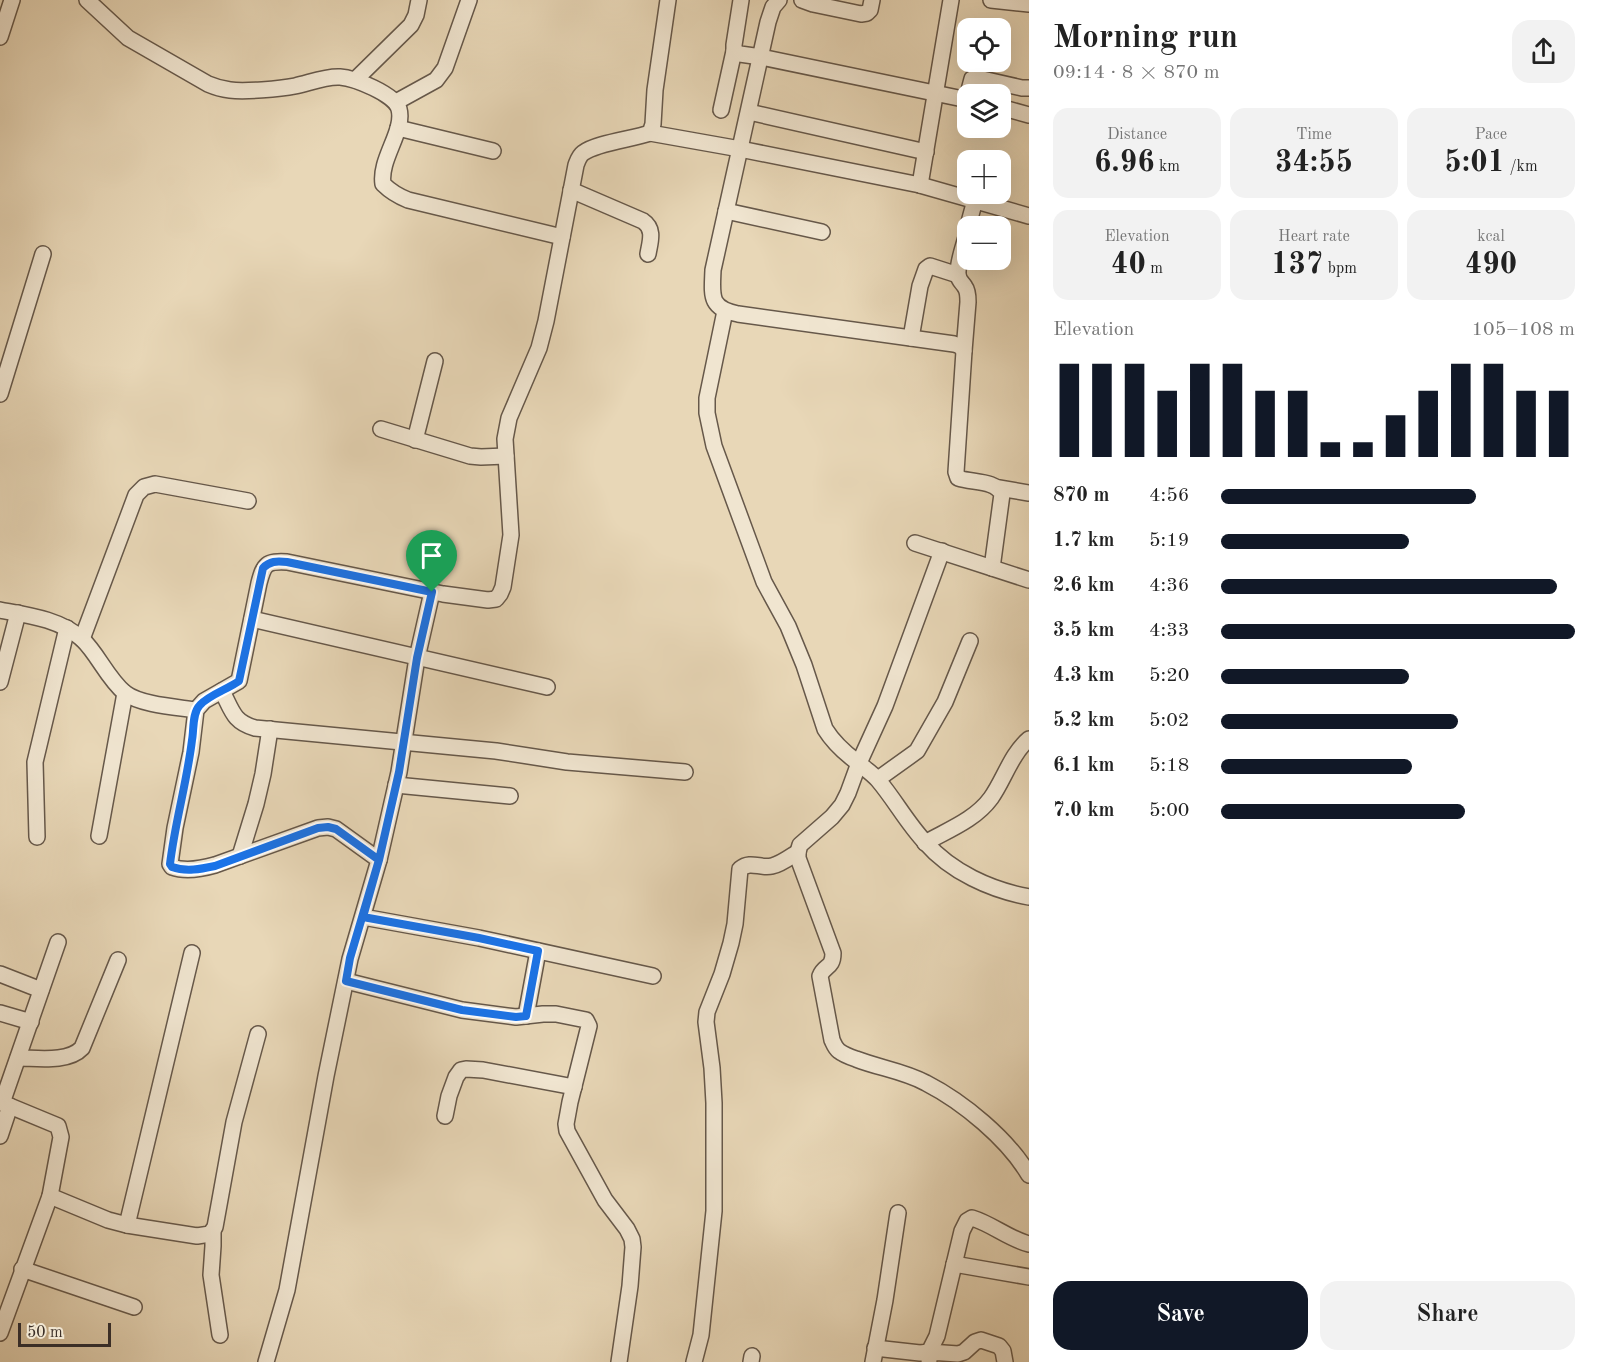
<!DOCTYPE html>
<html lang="en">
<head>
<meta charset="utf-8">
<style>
  :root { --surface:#fff; --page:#f2f2f2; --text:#222; --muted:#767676; --accent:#111827 }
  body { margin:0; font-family:"Old Standard TT",serif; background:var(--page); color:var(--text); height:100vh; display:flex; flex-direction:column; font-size:22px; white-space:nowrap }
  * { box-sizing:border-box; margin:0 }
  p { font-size:20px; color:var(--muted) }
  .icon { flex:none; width:33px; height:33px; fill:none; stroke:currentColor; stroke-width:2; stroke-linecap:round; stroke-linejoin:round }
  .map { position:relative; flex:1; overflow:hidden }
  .side { display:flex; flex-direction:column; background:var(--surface); width:570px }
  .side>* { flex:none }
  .tools { position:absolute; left:957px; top:18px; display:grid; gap:12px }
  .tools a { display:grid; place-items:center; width:54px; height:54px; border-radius:12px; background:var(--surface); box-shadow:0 6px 24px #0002; font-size:30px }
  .scale { position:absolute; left:18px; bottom:15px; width:93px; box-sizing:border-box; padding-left:6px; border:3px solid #3b2e26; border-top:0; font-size:16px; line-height:21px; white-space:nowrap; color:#3b2e26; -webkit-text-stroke:4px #f0e5d0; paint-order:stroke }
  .pin { position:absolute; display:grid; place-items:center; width:51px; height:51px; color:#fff; margin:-62px -26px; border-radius:50% 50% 50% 0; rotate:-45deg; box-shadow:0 0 6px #0007 }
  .pin .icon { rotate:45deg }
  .round { display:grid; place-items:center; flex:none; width:63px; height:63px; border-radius:18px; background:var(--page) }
  .head { display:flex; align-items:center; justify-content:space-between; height:102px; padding:0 24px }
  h1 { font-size:33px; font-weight:600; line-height:45px }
  .figures { display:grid; grid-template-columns:repeat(3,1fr); gap:9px; height:102px; padding:6px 24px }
  .figures div { display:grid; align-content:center; border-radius:15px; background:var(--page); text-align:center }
  .figures b { font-size:30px; font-weight:600 }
  .figures small { font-size:16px; font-weight:400 }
  .figures p { font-size:16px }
  .chart { height:168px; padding:12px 24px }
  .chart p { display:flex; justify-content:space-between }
  .chart svg { width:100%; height:108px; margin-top:6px; stroke:var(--accent); stroke-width:6 }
  .button { display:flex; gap:12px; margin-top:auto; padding:12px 24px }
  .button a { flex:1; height:69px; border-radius:18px; background:var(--accent); color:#fff; font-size:24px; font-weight:600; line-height:69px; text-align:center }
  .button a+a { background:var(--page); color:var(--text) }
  ul { padding:0 24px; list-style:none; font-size:20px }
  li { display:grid; grid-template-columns:96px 72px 1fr; align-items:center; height:45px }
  li i { height:15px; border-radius:8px; background:var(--accent) }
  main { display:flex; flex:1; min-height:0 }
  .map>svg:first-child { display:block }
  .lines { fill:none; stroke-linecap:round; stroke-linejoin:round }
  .street-casing { stroke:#66584a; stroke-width:18 }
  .street { stroke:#f0e5d0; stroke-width:15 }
  .route-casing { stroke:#fff; stroke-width:12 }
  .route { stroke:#1a73e8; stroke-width:8 }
</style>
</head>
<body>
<main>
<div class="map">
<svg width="1029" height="1362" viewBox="0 0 1029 1362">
  <rect width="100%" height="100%" fill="#e8d7b7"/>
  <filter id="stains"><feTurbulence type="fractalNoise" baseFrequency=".00333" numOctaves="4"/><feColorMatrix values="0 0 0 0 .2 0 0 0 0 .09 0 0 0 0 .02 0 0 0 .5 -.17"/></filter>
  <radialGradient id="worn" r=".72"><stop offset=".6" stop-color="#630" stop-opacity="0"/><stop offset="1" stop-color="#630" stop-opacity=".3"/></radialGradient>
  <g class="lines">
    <defs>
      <g id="street">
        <path d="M87 0 128 38 208 84C215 87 222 89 230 90 244 92 280 89 295 86 309 83 326 76 340 77 354 78 395 94 399 109 405 131 379 159 383 184 391 192 398 196 408 200L562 237"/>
        <polyline points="741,0 734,45 734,51 740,54 761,57 968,100"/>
        <path d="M779 0 773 7 768 22 713 270C712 296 709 308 738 314L954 344 960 346 964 351 956 472 958 478C973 483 995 480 1002 494L992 568"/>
        <polyline points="802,0 813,4 861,14 867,13 870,10 872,0"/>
        <polyline points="991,0 1029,4"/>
        <polyline points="0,37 12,0"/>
        <polyline points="355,80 411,25 416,15 419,0"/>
        <polyline points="968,94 972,79 978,78 1022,88 1029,88"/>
        <polyline points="396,102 436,80 445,68 469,0"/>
        <polyline points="1000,107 1029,115"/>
        <polyline points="721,110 734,51"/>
        <polyline points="749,112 926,152"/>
        <polyline points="398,128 493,151"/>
        <polyline points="650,133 740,149 920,185 1029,216"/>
        <polyline points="920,185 951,0"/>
        <path d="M571 190 643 221C655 229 650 242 648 254"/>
        <polyline points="726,211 822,232"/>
        <polyline points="968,226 975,200"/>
        <path d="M725 311 707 398V413L714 446 764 582 788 626 804 665 825 729C833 742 845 753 857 762 864 768 872 773 878 780 895 800 907 823 925 842 951 872 991 890 1029 897"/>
        <polyline points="911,338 920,286 926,269 930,266 958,275"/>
        <path d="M964 351 968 302C968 297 968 291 965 287 962 282 959 281 958 275 957 262 965 243 968 230"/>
        <polyline points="0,394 43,254"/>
        <polyline points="381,429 470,456 481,457 506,456"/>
        <polyline points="415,440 435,361"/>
        <polyline points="999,488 1029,493"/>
        <polyline points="915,543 1029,580"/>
        <path d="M942 551 885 706 859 763 848 793 842 805 832 817 800 845 798 852V858L833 953C833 969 824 965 820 976L832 1040C834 1044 835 1048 839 1051 844 1055 850 1057 856 1059 879 1068 904 1071 926 1083 963 1102 1008 1139 1029 1175"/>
        <path d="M0 610C27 615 60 619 82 639 98 654 107 678 125 693 141 705 176 707 196 710"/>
        <polyline points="252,619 547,687"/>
        <polyline points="82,639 136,495 144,487 155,484 248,501"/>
        <polyline points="0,682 18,613"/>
        <path d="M222 691C232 710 233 722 255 728L496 751 567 762 685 772"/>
        <polyline points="878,779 917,751 945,702 970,641"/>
        <polyline points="396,785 510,796"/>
        <polyline points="99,836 125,693"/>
        <polyline points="37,837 35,762 67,628"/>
        <path d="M925 843C948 830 975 820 991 798 1004 780 1011 754 1029 739"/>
        <polyline points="240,856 256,804 263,774 270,729"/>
        <polyline points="379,860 399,772 417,658 432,592"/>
        <polyline points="363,917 479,938 653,976"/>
        <polyline points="0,974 41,990"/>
        <polyline points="346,981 462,1010 516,1017 543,1014 556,1014 586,1020 589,1026 570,1102 566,1124 567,1131 605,1200 627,1229 632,1239 633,1247 630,1286 619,1362"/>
        <polyline points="0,1013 31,1022"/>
        <polyline points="526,1016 538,951"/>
        <path d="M18 1058C37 1058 68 1063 82 1048L118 960"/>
        <polyline points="0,1102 58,1126 61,1137 50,1196 0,1333"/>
        <polyline points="2,1103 58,942"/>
        <polyline points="445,1116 449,1096 456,1077 461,1070 466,1069 483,1070 574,1087"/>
        <polyline points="0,1136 10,1106"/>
        <polyline points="50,1196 108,1220 127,1225 197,1236 210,1234 215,1227 234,1122 258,1034"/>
        <polyline points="127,1225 192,953"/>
        <polyline points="213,1232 213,1246 211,1275 220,1335"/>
        <polyline points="954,1264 1029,1277"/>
        <polyline points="22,1269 134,1307"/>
        <path d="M875 1348 920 1353 929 1352 937 1336 962 1231 967 1221 972 1218C992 1224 1009 1239 1029 1244"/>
        <polyline points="929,1360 929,1352 958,1354 964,1352 975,1342 981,1340 999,1346 1003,1351 1005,1362"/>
        <path d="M266 1362 287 1290 326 1076 350 959 379 860 336 829 328 827 318 828 215 865C201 869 186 872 172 867L170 864 175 828 191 752 196 710 204 701 239 681 259 583C264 564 266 561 287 562L443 594 488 600 496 599 500 594 503 587 511 535 505 439 509 418 539 348 546 321 576 165C578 160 579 156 583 153 596 143 633 139 650 133L653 124 655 90 668 0"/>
        <path d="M694 1362 701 1335 714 1211V1103L712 1068 706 1022 707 1012 722 974 731 943 735 924 740 869C751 860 760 869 772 866 781 864 790 857 798 852"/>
        <polyline points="751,1362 752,1356"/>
        <polyline points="873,1362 885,1300 898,1213"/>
      </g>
    </defs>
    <use href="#street" class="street-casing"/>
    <use href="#street" class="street"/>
  </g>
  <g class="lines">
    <defs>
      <path id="route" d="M432 592 287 562C276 561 270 561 263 568L239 681C228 689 209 695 200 705 192 713 194 730 192 740 187 782 175 822 170 864L172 867C186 872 201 869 215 866L318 828 328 827 336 829 379 860 363 917 479 938 538 951 526 1016 516 1017 462 1010 346 981 350 958 379 860 399 772 417 658 432 592"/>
    </defs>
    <use href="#route" class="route-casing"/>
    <use href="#route" class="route"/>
  </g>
  <rect width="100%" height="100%" filter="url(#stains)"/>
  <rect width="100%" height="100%" fill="url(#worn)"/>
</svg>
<div class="tools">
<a><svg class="icon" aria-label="locate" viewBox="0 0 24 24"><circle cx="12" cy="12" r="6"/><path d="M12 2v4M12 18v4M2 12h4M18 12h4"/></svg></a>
<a><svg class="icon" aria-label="layers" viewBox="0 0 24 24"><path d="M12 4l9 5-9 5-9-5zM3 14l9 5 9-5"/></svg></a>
<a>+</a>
<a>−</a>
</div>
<div class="scale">50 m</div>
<div class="pin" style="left:432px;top:592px;background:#1e9e55"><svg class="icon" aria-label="arrive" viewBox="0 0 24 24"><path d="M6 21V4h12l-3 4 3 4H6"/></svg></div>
</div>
<section class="side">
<div class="head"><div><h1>Morning run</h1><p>09:14 · 8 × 870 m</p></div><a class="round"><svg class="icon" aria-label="share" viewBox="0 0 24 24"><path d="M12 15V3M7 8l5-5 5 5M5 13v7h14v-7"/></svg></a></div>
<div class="figures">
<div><p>Distance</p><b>6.96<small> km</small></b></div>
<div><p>Time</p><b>34:55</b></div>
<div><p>Pace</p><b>5:01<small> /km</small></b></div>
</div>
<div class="figures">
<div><p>Elevation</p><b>40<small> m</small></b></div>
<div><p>Heart rate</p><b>137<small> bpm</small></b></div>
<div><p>kcal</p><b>490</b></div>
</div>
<div class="chart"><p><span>Elevation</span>105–108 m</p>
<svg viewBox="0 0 160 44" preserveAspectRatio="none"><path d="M5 44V6M15 44V6M25 44V6M35 44V17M45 44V6M55 44V6M65 44V17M75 44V17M85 44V38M95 44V38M105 44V27M115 44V17M125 44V6M135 44V6M145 44V17M155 44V17"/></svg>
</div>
<ul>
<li><b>870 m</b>4:56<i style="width:72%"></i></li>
<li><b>1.7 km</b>5:19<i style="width:53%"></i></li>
<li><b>2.6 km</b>4:36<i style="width:95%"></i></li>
<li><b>3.5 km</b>4:33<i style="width:100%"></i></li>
<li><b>4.3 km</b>5:20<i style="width:53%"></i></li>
<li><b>5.2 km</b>5:02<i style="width:67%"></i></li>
<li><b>6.1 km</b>5:18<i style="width:54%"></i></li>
<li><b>7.0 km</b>5:00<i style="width:69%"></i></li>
</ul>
<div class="button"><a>Save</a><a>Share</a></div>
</section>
</main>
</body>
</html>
